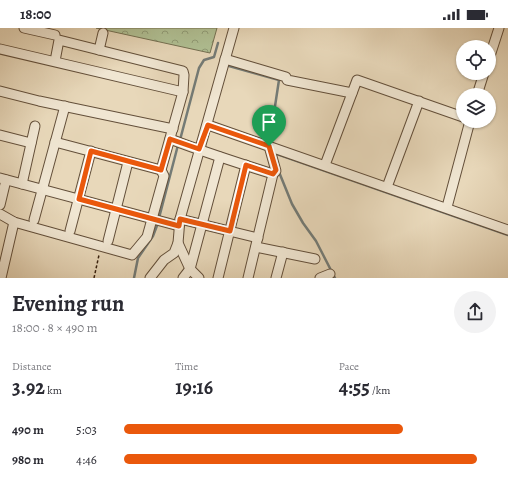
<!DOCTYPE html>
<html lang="en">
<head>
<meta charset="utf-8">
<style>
  :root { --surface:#fff; --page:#f2f2f3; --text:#2b2b33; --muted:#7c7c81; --accent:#ea580c }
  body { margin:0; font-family:Alegreya,serif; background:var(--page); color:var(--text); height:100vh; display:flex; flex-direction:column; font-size:15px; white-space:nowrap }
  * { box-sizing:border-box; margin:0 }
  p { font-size:13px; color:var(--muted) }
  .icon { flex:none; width:22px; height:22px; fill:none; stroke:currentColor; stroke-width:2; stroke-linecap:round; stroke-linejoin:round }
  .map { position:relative; height:250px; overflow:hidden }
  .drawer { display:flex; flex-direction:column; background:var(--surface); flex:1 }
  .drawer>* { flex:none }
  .controls { position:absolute; left:456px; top:12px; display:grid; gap:8px }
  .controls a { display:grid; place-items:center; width:40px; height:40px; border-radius:50%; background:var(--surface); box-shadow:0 1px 3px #0004; font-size:20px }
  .pin { position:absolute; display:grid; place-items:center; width:34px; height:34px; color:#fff; margin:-41px -17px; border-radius:50% 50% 50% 0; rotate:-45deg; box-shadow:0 0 4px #0007 }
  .pin .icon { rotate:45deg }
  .round { display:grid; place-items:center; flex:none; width:42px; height:42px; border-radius:21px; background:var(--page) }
  .headline { display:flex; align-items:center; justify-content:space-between; height:68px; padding:0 12px }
  h1 { font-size:22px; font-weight:600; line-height:30px }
  .figures { display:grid; grid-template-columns:repeat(3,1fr); gap:6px; height:68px; padding:4px 12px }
  .figures div { display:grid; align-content:center }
  .figures b { font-size:20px; font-weight:600 }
  .figures small { font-size:11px; font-weight:400 }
  .figures p { font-size:11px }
  ul { padding:0 12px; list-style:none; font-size:13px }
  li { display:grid; grid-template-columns:64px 48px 1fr; align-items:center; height:30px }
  li i { height:10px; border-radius:5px; background:var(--accent) }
  .status { display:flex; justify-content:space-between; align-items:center; height:28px; padding:0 20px; background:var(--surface); direction:ltr }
  .status svg { height:11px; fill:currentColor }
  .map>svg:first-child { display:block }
  .forest { fill:url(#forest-crowns); stroke:#747052 }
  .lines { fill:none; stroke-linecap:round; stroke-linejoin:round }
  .stream { stroke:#747b76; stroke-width:2.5 }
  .minor-casing { stroke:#634f3a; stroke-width:11 }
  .path { stroke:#37210f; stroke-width:1.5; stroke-dasharray:3 2; stroke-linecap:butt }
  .minor { stroke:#f0e6d2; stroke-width:9 }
  .route-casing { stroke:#fff; stroke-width:8 }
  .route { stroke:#ea580c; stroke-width:5 }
</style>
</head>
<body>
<div class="status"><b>18:00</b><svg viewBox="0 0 49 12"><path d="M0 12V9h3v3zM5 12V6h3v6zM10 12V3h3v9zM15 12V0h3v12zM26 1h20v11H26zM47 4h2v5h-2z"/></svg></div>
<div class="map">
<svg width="508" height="250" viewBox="0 0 508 250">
  <defs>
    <pattern id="forest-crowns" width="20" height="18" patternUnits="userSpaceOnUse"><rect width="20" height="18" fill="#b0c094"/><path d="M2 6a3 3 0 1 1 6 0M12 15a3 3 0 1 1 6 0" fill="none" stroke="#909c77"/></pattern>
  </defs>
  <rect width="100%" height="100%" fill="#e8d8ba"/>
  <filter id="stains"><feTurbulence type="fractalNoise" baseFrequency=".005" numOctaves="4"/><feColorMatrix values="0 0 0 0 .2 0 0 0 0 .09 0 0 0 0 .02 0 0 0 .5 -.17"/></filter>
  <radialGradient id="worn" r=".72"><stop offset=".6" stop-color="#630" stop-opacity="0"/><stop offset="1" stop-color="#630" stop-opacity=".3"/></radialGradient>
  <polygon class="forest" points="96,0 217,0 210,25"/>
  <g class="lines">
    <g class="stream">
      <polyline points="229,38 279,52 270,111"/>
      <polyline points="180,112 199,40 204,32 214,29 218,15"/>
      <polyline points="274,125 508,207"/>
      <polyline points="279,144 292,176 303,195 316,213 335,250"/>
      <polyline points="159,190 178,117"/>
      <polyline points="134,250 138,230 153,208 158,195"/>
    </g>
    <defs>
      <g id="minor">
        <polyline points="24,0 55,7"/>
        <polyline points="0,21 183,64"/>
        <polyline points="99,22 103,5"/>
        <polyline points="225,31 286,49 287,52 352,65"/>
        <polyline points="489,31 499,0"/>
        <polyline points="0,63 39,73 173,101"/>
        <polyline points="477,67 484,45"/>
        <polyline points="208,97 508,202"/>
        <polyline points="0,107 31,115"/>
        <path d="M170 111C204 124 238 135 273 146L248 250"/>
        <polyline points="55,114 161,142"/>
        <polyline points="269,118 276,143 273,146"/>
        <polyline points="325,137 357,52 463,89"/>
        <polyline points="0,150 179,198"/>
        <polyline points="22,156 35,98"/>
        <polyline points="387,159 419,73"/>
        <polyline points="0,177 6,152"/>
        <polyline points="447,179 470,93"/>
        <polyline points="0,186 14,194 132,227 147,209 164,148 161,142 183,64 184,47 183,43 59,12 55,33"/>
        <polyline points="180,191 258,210"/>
        <polyline points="34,192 65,78"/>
        <polyline points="70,203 91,123"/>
        <polyline points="108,213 128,134"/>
        <polyline points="178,215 190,241 199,250"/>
        <polyline points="256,219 315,231"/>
        <polyline points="1,250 14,194"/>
        <polyline points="150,250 164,232 174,225 178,215 180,191 234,0"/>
        <polyline points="183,250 190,241 220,129"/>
        <polyline points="218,250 246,137"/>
        <polyline points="276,250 283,224"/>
        <polyline points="320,250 330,246"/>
      </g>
    </defs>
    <use href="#minor" class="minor-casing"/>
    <polyline class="path" points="94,250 99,227"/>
    <use href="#minor" class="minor"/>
  </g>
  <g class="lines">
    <defs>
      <polygon id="route" points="208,97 269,118 276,142 273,146 246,137 230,203 180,191 179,198 79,171 91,123 161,142 170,111 199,121"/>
    </defs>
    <use href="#route" class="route-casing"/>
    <use href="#route" class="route"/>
  </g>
  <rect width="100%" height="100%" filter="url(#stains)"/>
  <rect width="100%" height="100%" fill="url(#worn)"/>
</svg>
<div class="controls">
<a><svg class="icon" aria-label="locate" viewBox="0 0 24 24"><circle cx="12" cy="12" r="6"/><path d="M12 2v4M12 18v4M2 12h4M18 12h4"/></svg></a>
<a><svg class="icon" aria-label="layers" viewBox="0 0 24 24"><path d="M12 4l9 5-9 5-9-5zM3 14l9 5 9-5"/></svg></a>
</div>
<div class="pin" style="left:269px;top:118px;background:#1e9e55"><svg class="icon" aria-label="arrive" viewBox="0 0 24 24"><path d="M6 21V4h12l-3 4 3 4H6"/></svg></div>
</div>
<section class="drawer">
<div class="headline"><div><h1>Evening run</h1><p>18:00 · 8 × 490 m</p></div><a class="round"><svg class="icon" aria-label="share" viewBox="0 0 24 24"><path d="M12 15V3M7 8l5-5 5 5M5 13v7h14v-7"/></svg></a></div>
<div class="figures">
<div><p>Distance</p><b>3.92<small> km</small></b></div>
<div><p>Time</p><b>19:16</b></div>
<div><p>Pace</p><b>4:55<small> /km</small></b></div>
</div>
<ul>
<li><b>490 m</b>5:03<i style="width:75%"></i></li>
<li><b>980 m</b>4:46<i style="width:95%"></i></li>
</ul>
</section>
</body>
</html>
